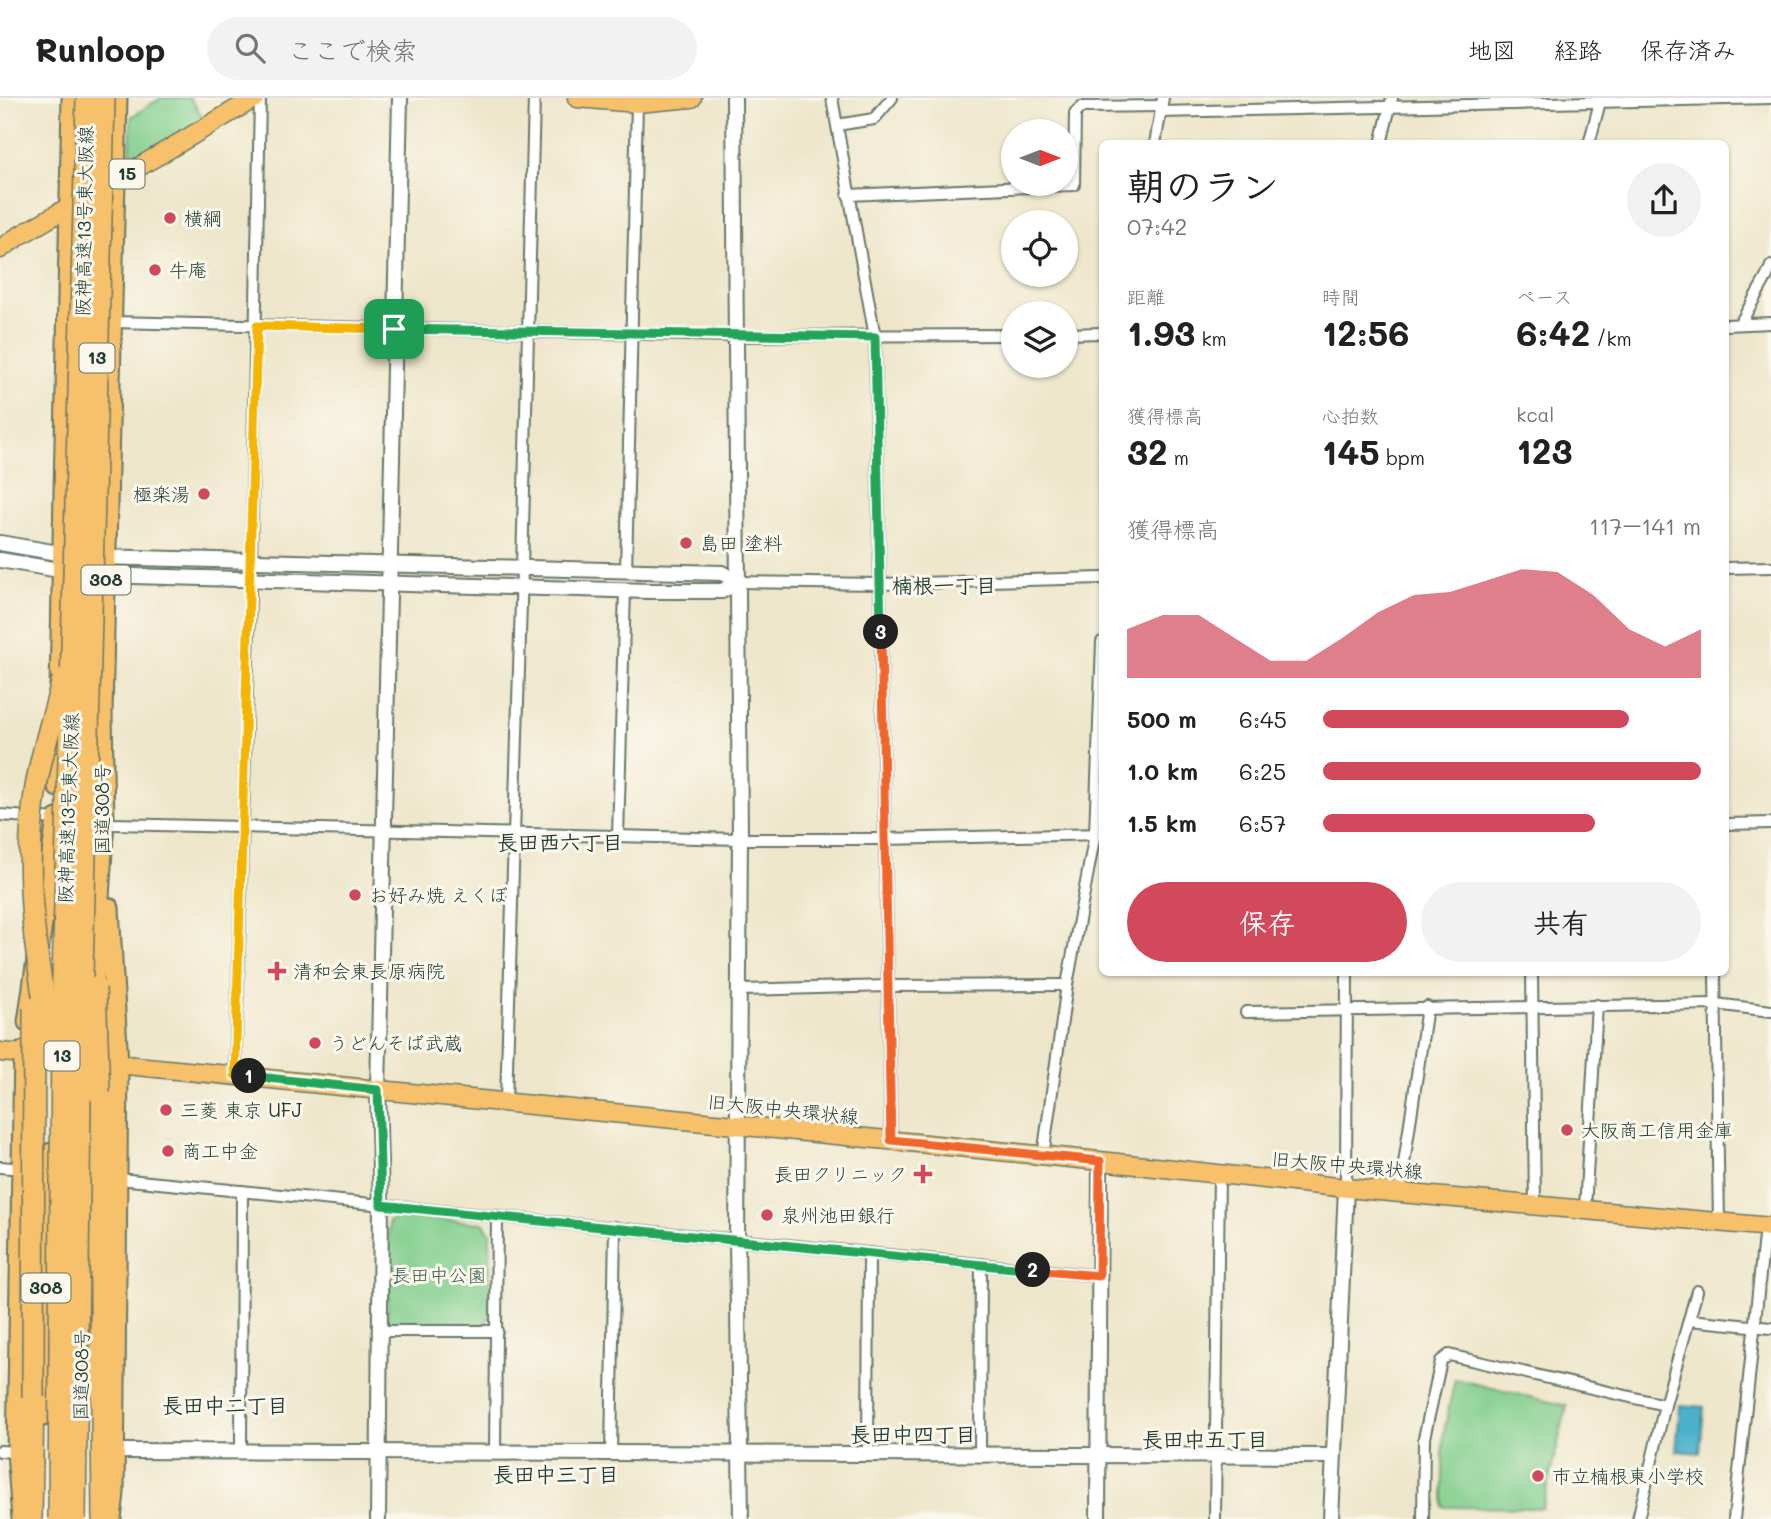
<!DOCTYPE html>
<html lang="ja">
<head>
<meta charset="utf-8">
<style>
  :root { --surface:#fff; --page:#f2f2f2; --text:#222; --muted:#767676; --line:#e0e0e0; --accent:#d1495b }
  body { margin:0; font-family:Mali,"Klee One",sans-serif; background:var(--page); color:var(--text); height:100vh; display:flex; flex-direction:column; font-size:26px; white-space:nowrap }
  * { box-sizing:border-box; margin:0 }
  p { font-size:23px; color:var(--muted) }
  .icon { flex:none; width:38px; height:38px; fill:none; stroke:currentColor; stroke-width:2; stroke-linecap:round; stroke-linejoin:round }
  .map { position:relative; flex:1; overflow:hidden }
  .side { position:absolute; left:1099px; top:42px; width:630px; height:836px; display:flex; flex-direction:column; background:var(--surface); border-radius:10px; box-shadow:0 2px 5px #0004 }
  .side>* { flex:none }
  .needle { width:46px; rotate:90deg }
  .fabs { position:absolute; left:1001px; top:21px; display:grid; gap:14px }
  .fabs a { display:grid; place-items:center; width:77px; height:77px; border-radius:50%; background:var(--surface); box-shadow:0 2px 5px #0004; font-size:35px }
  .pin { position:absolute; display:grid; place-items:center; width:60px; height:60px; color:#fff; margin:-30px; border-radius:14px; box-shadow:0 4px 10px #0006 }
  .km { position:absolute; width:35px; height:35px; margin:-18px; border-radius:50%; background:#222; color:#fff; font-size:19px; line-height:35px; text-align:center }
  .round { display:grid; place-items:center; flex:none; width:74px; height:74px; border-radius:37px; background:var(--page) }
  .overview { display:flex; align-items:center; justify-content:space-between; height:119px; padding:0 28px }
  h1 { font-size:38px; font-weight:800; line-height:52px }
  .stats { display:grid; grid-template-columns:repeat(3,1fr); gap:10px; height:119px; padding:7px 28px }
  .stats div { display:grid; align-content:center }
  .stats b { font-size:35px; font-weight:800 }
  .stats small { font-size:19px; font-weight:400 }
  .stats p { font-size:19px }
  .chart { height:196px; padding:14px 28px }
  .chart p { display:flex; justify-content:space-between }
  .chart svg { width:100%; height:126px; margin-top:7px; fill:var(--accent); opacity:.7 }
  .cta { display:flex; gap:14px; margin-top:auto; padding:14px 28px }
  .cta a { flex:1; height:80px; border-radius:42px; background:var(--accent); color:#fff; font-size:28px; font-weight:800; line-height:80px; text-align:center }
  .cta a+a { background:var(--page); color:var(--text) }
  ul { padding:0 28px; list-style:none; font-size:23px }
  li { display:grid; grid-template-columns:112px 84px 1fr; align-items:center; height:52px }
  li i { height:18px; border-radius:9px; background:var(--accent) }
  header { display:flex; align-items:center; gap:42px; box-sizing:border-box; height:98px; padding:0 35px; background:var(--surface); border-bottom:2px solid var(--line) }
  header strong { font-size:33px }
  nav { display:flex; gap:38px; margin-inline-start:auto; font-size:24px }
  .search { width:490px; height:63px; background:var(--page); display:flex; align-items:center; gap:18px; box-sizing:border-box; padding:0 24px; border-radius:38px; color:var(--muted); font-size:26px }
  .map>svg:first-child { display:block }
  .green { fill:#81ce8d; stroke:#508660; stroke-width:2 }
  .water { fill:#4cb1cb; stroke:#367780; stroke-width:2 }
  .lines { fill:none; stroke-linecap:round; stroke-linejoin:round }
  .minor-casing { stroke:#677868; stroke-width:14 }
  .tertiary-casing { stroke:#677868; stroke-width:18 }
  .primary-casing { stroke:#677868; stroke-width:21 }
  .trunk-casing { stroke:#677868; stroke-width:23 }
  .motorway-casing { stroke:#677868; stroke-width:24 }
  .minor { stroke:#fff; stroke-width:10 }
  .tertiary { stroke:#fff; stroke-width:14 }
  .primary { stroke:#f7c06b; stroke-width:18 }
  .trunk { stroke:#f7c06b; stroke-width:19 }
  .motorway { stroke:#f7c06b; stroke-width:21 }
  .motorway-bridge-casing { stroke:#677868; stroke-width:24; stroke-linecap:butt }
  .motorway-bridge { stroke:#f7c06b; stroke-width:21 }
  .split-1-casing { stroke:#fff; stroke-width:14 }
  .split-2-casing { stroke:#fff; stroke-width:14 }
  .split-3-casing { stroke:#fff; stroke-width:14 }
  .split-4-casing { stroke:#fff; stroke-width:14 }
  .split-1 { stroke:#f5b400; stroke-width:9 }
  .split-2 { stroke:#22a559; stroke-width:9 }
  .split-3 { stroke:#f0652b; stroke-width:9 }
  .split-4 { stroke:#22a559; stroke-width:9 }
  .poi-dot { fill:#d1495b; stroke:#fbf7ec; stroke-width:2.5 }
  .labels { text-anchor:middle; stroke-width:6; stroke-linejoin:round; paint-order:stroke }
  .shield { fill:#fbf7ec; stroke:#61756b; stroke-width:2 }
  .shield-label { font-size:18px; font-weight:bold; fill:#1f3d34 }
  .poi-label { font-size:19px; fill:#1f3d34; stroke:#fbf7ec; text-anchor:start }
  .street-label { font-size:19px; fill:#1f3d34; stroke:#fbf7ec }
  .park-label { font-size:19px; fill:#38614a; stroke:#fbf7ec }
  .neighbourhood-label { font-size:21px; font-weight:bold; fill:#1f3d34; stroke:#fbf7ec }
</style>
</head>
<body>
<header>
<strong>Runloop</strong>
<div class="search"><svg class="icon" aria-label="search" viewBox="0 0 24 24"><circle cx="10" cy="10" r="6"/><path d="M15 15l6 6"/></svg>ここで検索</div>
<nav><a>地図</a><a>経路</a><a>保存済み</a></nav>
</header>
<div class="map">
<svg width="1771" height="1421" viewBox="0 0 1771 1421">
  <rect width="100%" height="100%" fill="#fbf7ec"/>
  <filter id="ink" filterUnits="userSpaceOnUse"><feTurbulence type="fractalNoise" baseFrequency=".0143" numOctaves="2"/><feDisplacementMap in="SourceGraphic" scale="14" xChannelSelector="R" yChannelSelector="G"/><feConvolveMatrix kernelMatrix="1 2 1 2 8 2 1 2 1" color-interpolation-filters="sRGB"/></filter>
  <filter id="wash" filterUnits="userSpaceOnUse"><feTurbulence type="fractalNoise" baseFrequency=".00686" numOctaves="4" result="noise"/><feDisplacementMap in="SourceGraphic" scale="28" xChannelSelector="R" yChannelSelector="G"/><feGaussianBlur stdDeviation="1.57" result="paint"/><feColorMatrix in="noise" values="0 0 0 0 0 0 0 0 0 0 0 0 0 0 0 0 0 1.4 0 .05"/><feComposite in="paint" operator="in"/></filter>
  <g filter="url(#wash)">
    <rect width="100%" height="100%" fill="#eee6ca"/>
    <g class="green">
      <polygon points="161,0 190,0 206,24 130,67 131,19"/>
      <polygon points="396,1118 483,1125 490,1134 490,1220 482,1227 395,1228 388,1221 389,1123"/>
      <polygon points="1455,1281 1567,1308 1542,1410 1443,1409 1443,1338"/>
    </g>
    <polygon class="water" points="1680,1307 1704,1309 1700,1355 1676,1353"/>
  </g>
  <g filter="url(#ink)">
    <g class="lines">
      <defs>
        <g id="minor">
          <polyline points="832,0 875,239 891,1042"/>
          <polyline points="1161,14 1771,0"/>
          <polyline points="837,27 874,21 892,0"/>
          <polyline points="1155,46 1163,0"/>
          <polyline points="1381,46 1392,0"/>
          <polyline points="1589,46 1601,0"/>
          <polyline points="848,97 1074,87 1075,15 1081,9 1162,8"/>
          <polyline points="112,224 734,238 1013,237"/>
          <polyline points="1740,226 1767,178 1771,168"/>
          <polyline points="1726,227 1771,225"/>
          <polyline points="1066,236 1102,235"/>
          <polyline points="1726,470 1771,469"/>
          <polyline points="626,474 637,5"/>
          <polyline points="738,484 880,486 1102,480"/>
          <polyline points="0,717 57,721"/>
          <polyline points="104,723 113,726 740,741 884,741 1102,736"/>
          <polyline points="1726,726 1771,725"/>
          <polyline points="618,738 625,491"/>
          <polyline points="1532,875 1535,1106"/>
          <polyline points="1715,875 1719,1124"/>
          <polyline points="740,892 889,888 1067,887"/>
          <polyline points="1246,914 1716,906 1771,913"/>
          <polyline points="235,977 251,464 260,0"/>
          <polyline points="506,1004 522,471 534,0"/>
          <polyline points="1043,1058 1067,887 1095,736 1102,544"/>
          <polyline points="0,1069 22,1071"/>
          <polyline points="119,1081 1099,1178"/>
          <polyline points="1346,1090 1347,875"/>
          <polyline points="1400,1093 1427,909"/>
          <polyline points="1585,1111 1597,907"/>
          <polyline points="1689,1222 1771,1230"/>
          <polyline points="379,1233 497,1233"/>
          <polyline points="0,1353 17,1354"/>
          <polyline points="241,1354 242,1093"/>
          <polyline points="495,1355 497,1118"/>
          <polyline points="611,1356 615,1129"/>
          <polyline points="868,1356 869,1155"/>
          <polyline points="980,1357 981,1166"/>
          <polyline points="1215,1421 1219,1075"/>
          <polyline points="1423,1421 1424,1340 1441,1263 1449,1257 1665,1307"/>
          <polyline points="1638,1421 1665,1307 1697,1193"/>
          <polyline points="1734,1421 1765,1129"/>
        </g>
        <g id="tertiary">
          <polyline points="734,0 740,741 737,1141 741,1421"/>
          <polyline points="0,445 70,457"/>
          <polyline points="98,459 722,475 738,484"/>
          <polyline points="0,462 71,474"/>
          <polyline points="98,477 649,493 722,493 738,484"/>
          <polyline points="115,1353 1333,1358"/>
          <polyline points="378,1421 381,1106 378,992 400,0"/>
          <polyline points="1098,1421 1100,1063"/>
          <polyline points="1331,1421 1346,1090"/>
        </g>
        <g id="primary">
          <polyline points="577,0 637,5 692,0"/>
          <polyline points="105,89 255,0"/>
          <polyline points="0,151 19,138 81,102"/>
          <polyline points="0,954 37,957"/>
          <polyline points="106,965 1100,1063 1346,1090 1771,1129"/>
        </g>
        <g id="trunk">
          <polyline points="58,689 72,0"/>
          <polyline points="109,810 118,966 114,1395 111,1421"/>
          <polyline points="92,906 104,723 102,614 117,0"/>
          <polyline points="28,924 57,721"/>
          <polyline points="43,1318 51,1055"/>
          <polyline points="22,1421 17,1354 24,953"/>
        </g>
        <g id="motorway">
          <polyline points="99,995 103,1421"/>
          <polyline points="31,1421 33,1299"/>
        </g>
      </defs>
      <use href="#minor" class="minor-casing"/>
      <use href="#tertiary" class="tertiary-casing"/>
      <use href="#primary" class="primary-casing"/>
      <use href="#trunk" class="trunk-casing"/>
      <use href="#motorway" class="motorway-casing"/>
      <use href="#minor" class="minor"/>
      <use href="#tertiary" class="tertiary"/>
      <use href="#primary" class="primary"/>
      <use href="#trunk" class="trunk"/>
      <use href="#motorway" class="motorway"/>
      <defs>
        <g id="motorway-bridge">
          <polyline points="95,890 99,995"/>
          <path d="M52 953C39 872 24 795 33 712 37 668 52 624 63 581"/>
          <polyline points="33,1299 34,910"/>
          <polyline points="59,1421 62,917 87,0"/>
          <polyline points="75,1421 81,917 104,0"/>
        </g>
      </defs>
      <use href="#motorway-bridge" class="motorway-bridge-casing"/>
      <use href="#motorway-bridge" class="motorway-bridge"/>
    </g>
  </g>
  <g class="lines" filter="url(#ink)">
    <defs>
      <polyline id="split-1" points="249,978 235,977 257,228 394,231"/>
      <polyline id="split-2" points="249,978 378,992 381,1107 1033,1172"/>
      <polyline id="split-3" points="881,534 891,1042 1100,1063 1099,1178 1033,1172"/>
      <polyline id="split-4" points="394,231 875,239 881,534"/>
    </defs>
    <use href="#split-1" class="split-1-casing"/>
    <use href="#split-2" class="split-2-casing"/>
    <use href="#split-3" class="split-3-casing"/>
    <use href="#split-4" class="split-4-casing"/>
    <use href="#split-1" class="split-1"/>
    <use href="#split-2" class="split-2"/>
    <use href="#split-3" class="split-3"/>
    <use href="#split-4" class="split-4"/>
  </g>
  <g class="poi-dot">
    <circle cx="170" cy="120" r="7"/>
    <circle cx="155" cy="172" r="7"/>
    <circle cx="204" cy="396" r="7"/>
    <circle cx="686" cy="445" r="7"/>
    <circle cx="355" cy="797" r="7"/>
    <path d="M273.5 862.5h7v7h7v7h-7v7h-7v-7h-7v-7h7z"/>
    <circle cx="315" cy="945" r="7"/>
    <circle cx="166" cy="1012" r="7"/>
    <circle cx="1567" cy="1032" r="7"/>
    <circle cx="168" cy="1053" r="7"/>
    <path d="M919.5 1065.5h7v7h7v7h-7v7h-7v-7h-7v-7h7z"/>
    <circle cx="767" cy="1117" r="7"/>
    <circle cx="1538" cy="1378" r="7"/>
  </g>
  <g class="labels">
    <g class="shield">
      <rect x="109.5" y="61.5" width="35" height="29" rx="5"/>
      <rect x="79.5" y="245.5" width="35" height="29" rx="5"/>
      <rect x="81.5" y="467.5" width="49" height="29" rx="5"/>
      <rect x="44.5" y="943.5" width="35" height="29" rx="5"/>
      <rect x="21.5" y="1175.5" width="49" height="29" rx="5"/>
    </g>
    <g class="shield-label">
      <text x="127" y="82">15</text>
      <text x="97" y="266">13</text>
      <text x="106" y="488">308</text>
      <text x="62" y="964">13</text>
      <text x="46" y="1196">308</text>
    </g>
    <g class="poi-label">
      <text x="184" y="127">横綱</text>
      <text x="169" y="179">牛庵</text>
      <text x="190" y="403" text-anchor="end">極楽湯</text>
      <text x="700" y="452">島田 塗料</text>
      <text x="369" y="804">お好み焼 えくぼ</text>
      <text x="293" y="880">清和会東長原病院</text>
      <text x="329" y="952">うどんそば武蔵</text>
      <text x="180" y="1019">三菱 東京 UFJ</text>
      <text x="1581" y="1039">大阪商工信用金庫</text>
      <text x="182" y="1060">商工中金</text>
      <text x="907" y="1083" text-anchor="end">長田クリニック</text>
      <text x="781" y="1124">泉州池田銀行</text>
      <text x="1552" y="1385">市立楠根東小学校</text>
    </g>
    <g class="street-label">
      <text transform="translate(84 123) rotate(-89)" y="7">阪神高速13号東大阪線</text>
      <text transform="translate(68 710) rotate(-88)" y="7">阪神高速13号東大阪線</text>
      <text transform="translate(102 711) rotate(-90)" y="7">国道308号</text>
      <text transform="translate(783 1011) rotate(6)" y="7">旧大阪中央環状線</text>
      <text transform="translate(1347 1067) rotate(5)" y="7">旧大阪中央環状線</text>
      <text transform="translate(81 1277) rotate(-89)" y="7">国道308号</text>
    </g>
    <g class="park-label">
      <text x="439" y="1184">長田中公園</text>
    </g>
    <g class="neighbourhood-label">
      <text x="944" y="495">楠根一丁目</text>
      <text x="560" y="752">長田西六丁目</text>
      <text x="225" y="1315">長田中二丁目</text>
      <text x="913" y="1344">長田中四丁目</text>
      <text x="1205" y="1349">長田中五丁目</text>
      <text x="556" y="1384">長田中三丁目</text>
    </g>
  </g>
</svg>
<div class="fabs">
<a><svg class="needle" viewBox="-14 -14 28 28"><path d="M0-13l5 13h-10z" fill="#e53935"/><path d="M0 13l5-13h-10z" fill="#767676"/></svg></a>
<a><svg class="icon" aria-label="locate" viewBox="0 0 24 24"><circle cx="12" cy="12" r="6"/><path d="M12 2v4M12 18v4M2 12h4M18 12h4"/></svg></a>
<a><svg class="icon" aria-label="layers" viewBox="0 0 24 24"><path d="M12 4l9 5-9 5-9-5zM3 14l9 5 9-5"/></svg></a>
</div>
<div class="pin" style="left:394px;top:231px;background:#1e9e55"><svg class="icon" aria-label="arrive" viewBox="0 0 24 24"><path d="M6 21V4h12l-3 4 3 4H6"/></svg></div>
<b class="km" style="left:249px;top:978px">1</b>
<b class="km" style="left:1033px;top:1172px">2</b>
<b class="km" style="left:881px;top:534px">3</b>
<section class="side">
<div class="overview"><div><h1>朝のラン</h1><p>07:42</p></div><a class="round"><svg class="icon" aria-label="share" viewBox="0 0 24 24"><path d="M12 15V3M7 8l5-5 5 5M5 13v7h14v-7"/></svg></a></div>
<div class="stats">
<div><p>距離</p><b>1.93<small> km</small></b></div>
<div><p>時間</p><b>12:56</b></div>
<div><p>ペース</p><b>6:42<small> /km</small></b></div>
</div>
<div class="stats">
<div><p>獲得標高</p><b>32<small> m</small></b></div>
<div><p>心拍数</p><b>145<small> bpm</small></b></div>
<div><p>kcal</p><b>123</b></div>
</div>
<div class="chart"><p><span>獲得標高</span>117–141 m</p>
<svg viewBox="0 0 160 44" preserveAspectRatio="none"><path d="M0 44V27L10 22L20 22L30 30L40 38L50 38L60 30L70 21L80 15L90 14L100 10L110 6L120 7L130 15L140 27L150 33L160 27V44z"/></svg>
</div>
<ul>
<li><b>500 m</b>6:45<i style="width:81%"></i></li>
<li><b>1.0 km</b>6:25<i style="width:100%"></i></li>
<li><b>1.5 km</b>6:57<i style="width:72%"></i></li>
</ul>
<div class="cta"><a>保存</a><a>共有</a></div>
</section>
</div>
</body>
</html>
